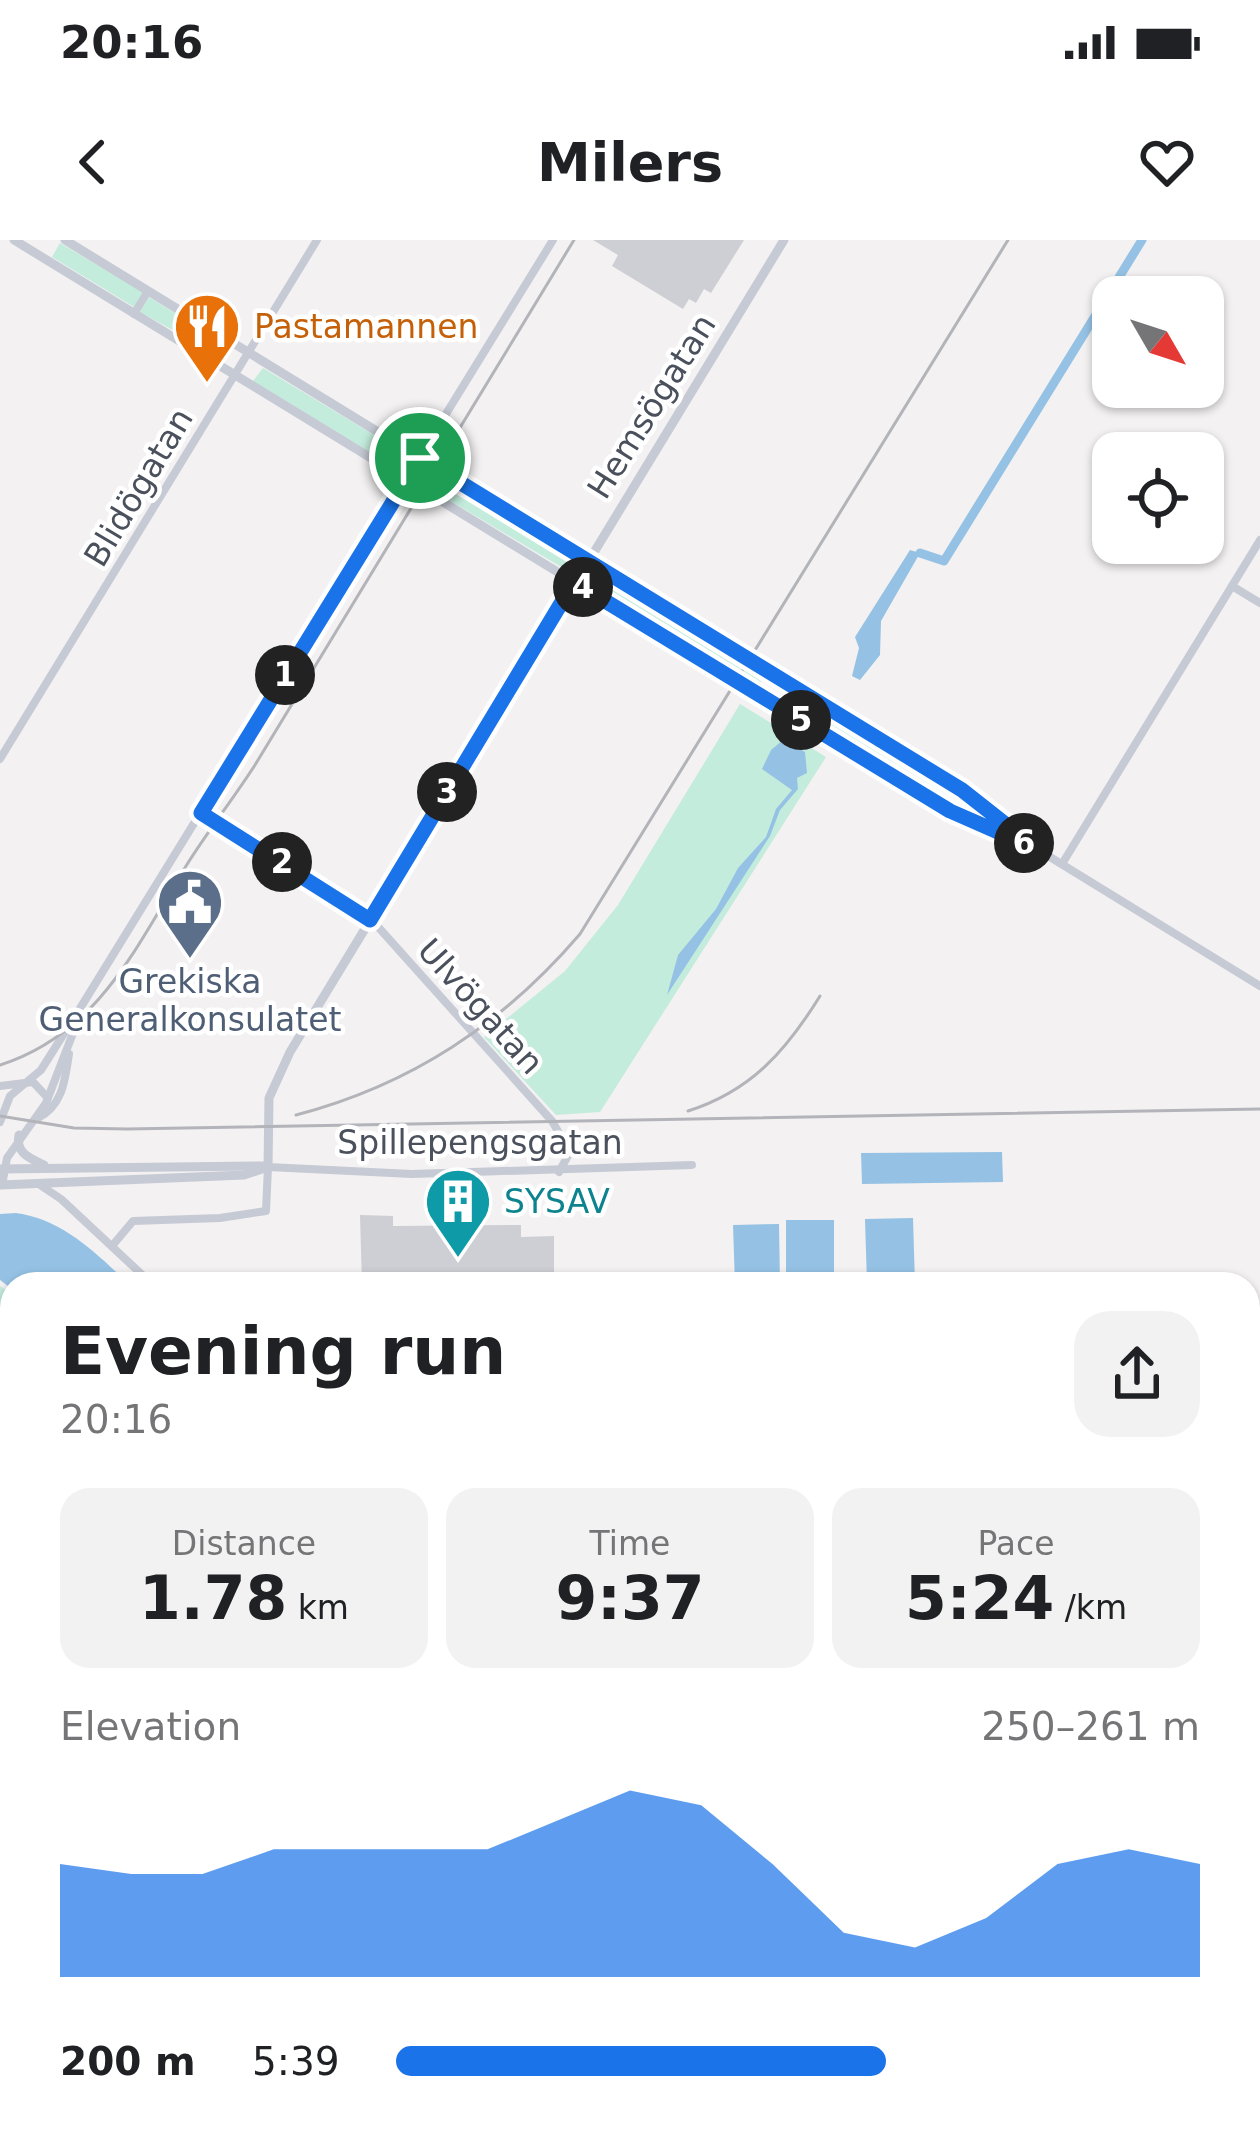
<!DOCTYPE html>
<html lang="en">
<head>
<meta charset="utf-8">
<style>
  :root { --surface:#fff; --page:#f2f2f2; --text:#202124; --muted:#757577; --accent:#1a73e8 }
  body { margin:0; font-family:"DejaVu Sans",sans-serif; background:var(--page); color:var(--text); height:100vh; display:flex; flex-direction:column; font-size:45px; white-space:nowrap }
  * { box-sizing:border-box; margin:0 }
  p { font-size:39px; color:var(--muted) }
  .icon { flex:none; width:66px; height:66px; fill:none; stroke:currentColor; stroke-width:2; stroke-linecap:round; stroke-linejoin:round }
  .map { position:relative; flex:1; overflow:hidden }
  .side { position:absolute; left:0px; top:1032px; width:1260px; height:861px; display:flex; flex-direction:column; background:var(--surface); border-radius:36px 36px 0 0; box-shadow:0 3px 9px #0004 }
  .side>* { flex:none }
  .needle { width:78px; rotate:129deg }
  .fabs { position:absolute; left:1092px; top:36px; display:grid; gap:24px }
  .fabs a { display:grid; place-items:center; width:132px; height:132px; border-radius:24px; background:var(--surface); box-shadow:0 3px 9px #0004; font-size:60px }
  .pin { position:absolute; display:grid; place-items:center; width:102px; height:102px; color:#fff; margin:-51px; border:6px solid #fff; border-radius:50%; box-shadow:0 3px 12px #0007 }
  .km { position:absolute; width:60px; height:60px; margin:-30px; border-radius:50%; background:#222; color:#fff; font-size:33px; line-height:60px; text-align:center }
  .round { display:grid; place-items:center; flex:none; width:126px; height:126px; border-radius:36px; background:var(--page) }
  .head { display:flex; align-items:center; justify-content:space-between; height:204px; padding:0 60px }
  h1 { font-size:66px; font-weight:700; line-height:90px }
  .metrics { display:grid; grid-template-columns:repeat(3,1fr); gap:18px; height:204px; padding:12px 60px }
  .metrics div { display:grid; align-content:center; border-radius:30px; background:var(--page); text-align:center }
  .metrics b { font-size:60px; font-weight:700 }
  .metrics small { font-size:33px; font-weight:400 }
  .metrics p { font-size:33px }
  .chart { height:336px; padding:24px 60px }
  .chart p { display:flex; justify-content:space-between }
  .chart svg { width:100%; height:216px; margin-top:12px; fill:var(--accent); opacity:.7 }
  ul { padding:0 60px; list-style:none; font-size:39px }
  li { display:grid; grid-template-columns:192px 144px 1fr; align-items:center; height:90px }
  li i { height:30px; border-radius:15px; background:var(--accent) }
  .status { display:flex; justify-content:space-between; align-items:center; height:84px; padding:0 60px; background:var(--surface); direction:ltr }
  .status svg { height:33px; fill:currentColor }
  header { display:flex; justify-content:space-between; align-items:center; height:156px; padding:0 60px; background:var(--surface); font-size:54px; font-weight:700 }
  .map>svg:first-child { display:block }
  .green { fill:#c4ecdc }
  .water { fill:#95c2e4 }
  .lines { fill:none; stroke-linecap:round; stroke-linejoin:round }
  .stream { stroke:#95c2e4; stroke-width:3 }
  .canal { stroke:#95c2e4; stroke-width:9 }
  .building { fill:#cecfd4 }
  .trunk-casing { stroke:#7884a6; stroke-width:18 }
  .minor { stroke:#c6cad4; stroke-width:8 }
  .tertiary { stroke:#c6cad4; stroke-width:9 }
  .trunk { stroke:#a0aac3; stroke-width:12 }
  .rail { stroke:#b3b4ba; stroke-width:3 }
  .route-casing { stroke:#fff; stroke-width:24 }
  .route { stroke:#1a73e8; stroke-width:15 }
  .labels { text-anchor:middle; stroke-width:9; stroke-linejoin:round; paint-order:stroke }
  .food-label { font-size:33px; fill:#c56008; stroke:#fff; text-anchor:start }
  .street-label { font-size:33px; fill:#4a505c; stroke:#fff }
  .service-label { font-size:33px; fill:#4e5e75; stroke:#fff }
  .culture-label { font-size:33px; fill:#0d838f; stroke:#fff; text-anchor:start }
</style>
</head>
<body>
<div class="status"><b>20:16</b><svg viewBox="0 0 49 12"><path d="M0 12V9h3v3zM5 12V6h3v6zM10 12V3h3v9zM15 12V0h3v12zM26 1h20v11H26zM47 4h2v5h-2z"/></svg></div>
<header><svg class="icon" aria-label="back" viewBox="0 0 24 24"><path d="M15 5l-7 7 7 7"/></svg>Milers<svg class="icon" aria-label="heart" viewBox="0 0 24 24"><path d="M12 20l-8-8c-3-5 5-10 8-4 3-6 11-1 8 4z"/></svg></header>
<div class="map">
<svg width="1260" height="1892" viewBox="0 0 1260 1892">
  <rect width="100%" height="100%" fill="#f3f1f1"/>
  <g class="green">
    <polygon points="60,3 143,52 134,67 52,17"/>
    <polygon points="149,57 226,104 218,115 140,72"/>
    <polygon points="263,128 414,219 405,234 253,141"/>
    <polygon points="441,237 581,322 573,334 432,250"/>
    <polygon points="608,337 766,435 758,447 601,350"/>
    <polygon points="792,451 963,559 957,568 784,463"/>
    <polygon points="740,464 826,517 600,872 556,875 484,797 565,731 618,665"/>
    <polygon points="0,1046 12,1054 12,1868 0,1853"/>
    <polygon points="22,1881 1084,1881 1085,1892 31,1892"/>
  </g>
  <g class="water">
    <polygon points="910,310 920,313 881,381 880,415 860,440 852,436 859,408 855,397"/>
    <polygon points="783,500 805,512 807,533 797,538 798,549 780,570 770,596 667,755 678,715 716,669 738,628 766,597 776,569 792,550 762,529 771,510"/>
    <polygon points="1002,912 1003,942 862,944 861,913"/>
    <path d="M16 973C62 979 96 1013 129 1044H12V1049L0 1040V974Z"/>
    <polygon points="913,978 915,1044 867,1044 865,979"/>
    <rect x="786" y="980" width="48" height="64"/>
    <polygon points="779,984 780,1044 735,1044 733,985"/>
    <polygon points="1260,1834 1260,1892 1130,1892 1142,1881 1248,1881 1248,1838"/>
  </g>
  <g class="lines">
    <polyline class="stream" points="448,1892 476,1881"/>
    <polyline class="canal" points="920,313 944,321 1142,0"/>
  </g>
  <g class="building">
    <polygon points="593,0 744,0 711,53 704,49 696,63 689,59 683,69 612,26 618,15"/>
    <polygon points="360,975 393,976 393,986 521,985 521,997 554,996 554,1044 362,1044"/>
  </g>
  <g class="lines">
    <defs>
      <polyline id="trunk" points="0,1873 15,1892"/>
    </defs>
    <use href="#trunk" class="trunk-casing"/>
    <g class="minor">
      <polyline points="134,74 148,51"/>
      <polyline points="587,320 962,550 1037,609 1260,746"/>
      <polyline points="574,342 951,571 1024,603"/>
      <polyline points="1232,346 1260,363"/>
      <polyline points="0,519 317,0"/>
      <polyline points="201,573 371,679 552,881 570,912 559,932"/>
      <polyline points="1062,624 1260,300"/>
      <polyline points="0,846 33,842 47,857"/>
      <path d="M38 878C63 865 65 840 69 814"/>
      <polyline points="0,882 10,856 41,830 84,762 553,0"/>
      <polyline points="2,945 7,918 46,863 80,775"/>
      <polyline points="40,945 61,959 152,1044"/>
      <polyline points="112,1006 133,981 220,978 266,971 268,927 412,934 692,925"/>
      <polyline points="1248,1300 1260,1298"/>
      <polyline points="1248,1433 1260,1420"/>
      <polyline points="1248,1828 1260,1824"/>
      <polyline points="1113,1881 1116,1881"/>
    </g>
    <g class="tertiary">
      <polyline points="14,0 574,342"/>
      <polyline points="65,0 587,320"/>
      <path d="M19 895C15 913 30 918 44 925"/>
      <polyline points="268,927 269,858 290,812 784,0"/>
      <polyline points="0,929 263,926"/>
      <polyline points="0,945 244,935 268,927"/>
    </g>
    <use href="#trunk" class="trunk"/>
    <g class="rail">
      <path d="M0 825C98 794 136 707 186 626 208 591 233 559 255 525L574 0"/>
      <path d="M688 871C751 851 786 811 820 756"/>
      <path d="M296 875C411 845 503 784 580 694L1008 0"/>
      <polyline points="0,876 74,888 127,889 1260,869"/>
    </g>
  </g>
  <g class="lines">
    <defs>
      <polygon id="route" points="420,218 962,550 1037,609 950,571 574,342 370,680 201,573"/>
    </defs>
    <use href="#route" class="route-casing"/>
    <use href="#route" class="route"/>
  </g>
  <defs>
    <symbol id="restaurant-pin" viewBox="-11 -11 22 30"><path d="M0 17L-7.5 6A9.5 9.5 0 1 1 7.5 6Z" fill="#e8710a" stroke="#fff"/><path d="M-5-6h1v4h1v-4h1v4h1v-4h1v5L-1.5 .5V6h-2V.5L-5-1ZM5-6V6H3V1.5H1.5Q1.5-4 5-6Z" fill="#fff"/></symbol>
    <symbol id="civic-pin" viewBox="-11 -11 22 30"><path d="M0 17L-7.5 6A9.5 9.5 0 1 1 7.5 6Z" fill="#5c6f8a" stroke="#fff"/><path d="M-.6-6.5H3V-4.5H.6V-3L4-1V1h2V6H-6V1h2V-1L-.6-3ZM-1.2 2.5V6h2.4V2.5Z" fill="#fff"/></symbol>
    <symbol id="building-pin" viewBox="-11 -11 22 30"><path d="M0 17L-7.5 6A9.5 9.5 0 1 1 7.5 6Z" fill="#0f9aa8" stroke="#fff"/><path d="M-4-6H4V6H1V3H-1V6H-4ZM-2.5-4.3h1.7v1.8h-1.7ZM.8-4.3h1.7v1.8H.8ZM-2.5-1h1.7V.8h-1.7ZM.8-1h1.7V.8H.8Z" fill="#fff"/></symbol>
  </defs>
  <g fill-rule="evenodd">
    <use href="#restaurant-pin" x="169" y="48" width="76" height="104"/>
    <use href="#civic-pin" x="152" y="624" width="76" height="104"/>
    <use href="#building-pin" x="420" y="923" width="76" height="104"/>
  </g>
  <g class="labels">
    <g class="food-label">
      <text x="254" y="98">Pastamannen</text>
    </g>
    <g class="street-label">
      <text transform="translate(651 166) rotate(-58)" y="12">Hemsögatan</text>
      <text transform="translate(138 247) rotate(-59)" y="12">Blidögatan</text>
      <text transform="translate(481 766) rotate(48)" y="12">Ulvögatan</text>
      <text x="480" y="914">Spillepengsgatan</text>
    </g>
    <g class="service-label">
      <text x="190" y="753">Grekiska<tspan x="190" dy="38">Generalkonsulatet</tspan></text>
    </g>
    <g class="culture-label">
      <text x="504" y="973">SYSAV</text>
    </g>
  </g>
</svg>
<div class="fabs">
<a><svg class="needle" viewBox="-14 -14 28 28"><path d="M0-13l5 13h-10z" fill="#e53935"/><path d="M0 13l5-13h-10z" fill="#757577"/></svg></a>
<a><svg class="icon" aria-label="locate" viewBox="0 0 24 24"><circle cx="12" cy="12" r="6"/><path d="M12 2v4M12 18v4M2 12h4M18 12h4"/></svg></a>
</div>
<div class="pin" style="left:420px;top:218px;background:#1e9e55"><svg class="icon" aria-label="arrive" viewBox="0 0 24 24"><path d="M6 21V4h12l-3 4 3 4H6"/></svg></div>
<b class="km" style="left:285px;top:435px">1</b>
<b class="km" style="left:282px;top:622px">2</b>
<b class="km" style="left:447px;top:552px">3</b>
<b class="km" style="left:583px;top:347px">4</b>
<b class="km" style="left:801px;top:480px">5</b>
<b class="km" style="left:1024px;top:603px">6</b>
<section class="side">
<div class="head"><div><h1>Evening run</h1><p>20:16</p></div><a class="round"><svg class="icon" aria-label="share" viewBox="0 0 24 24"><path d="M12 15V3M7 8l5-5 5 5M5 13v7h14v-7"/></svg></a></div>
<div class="metrics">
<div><p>Distance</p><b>1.78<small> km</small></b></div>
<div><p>Time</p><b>9:37</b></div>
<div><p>Pace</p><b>5:24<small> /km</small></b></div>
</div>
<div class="chart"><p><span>Elevation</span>250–261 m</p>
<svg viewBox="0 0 160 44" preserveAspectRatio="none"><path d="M0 44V21L10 23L20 23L30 18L40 18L50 18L60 18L70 12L80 6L90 9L100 21L110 35L120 38L130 32L140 21L150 18L160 21V44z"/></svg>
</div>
<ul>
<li><b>200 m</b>5:39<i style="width:61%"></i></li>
</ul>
</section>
</div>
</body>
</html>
